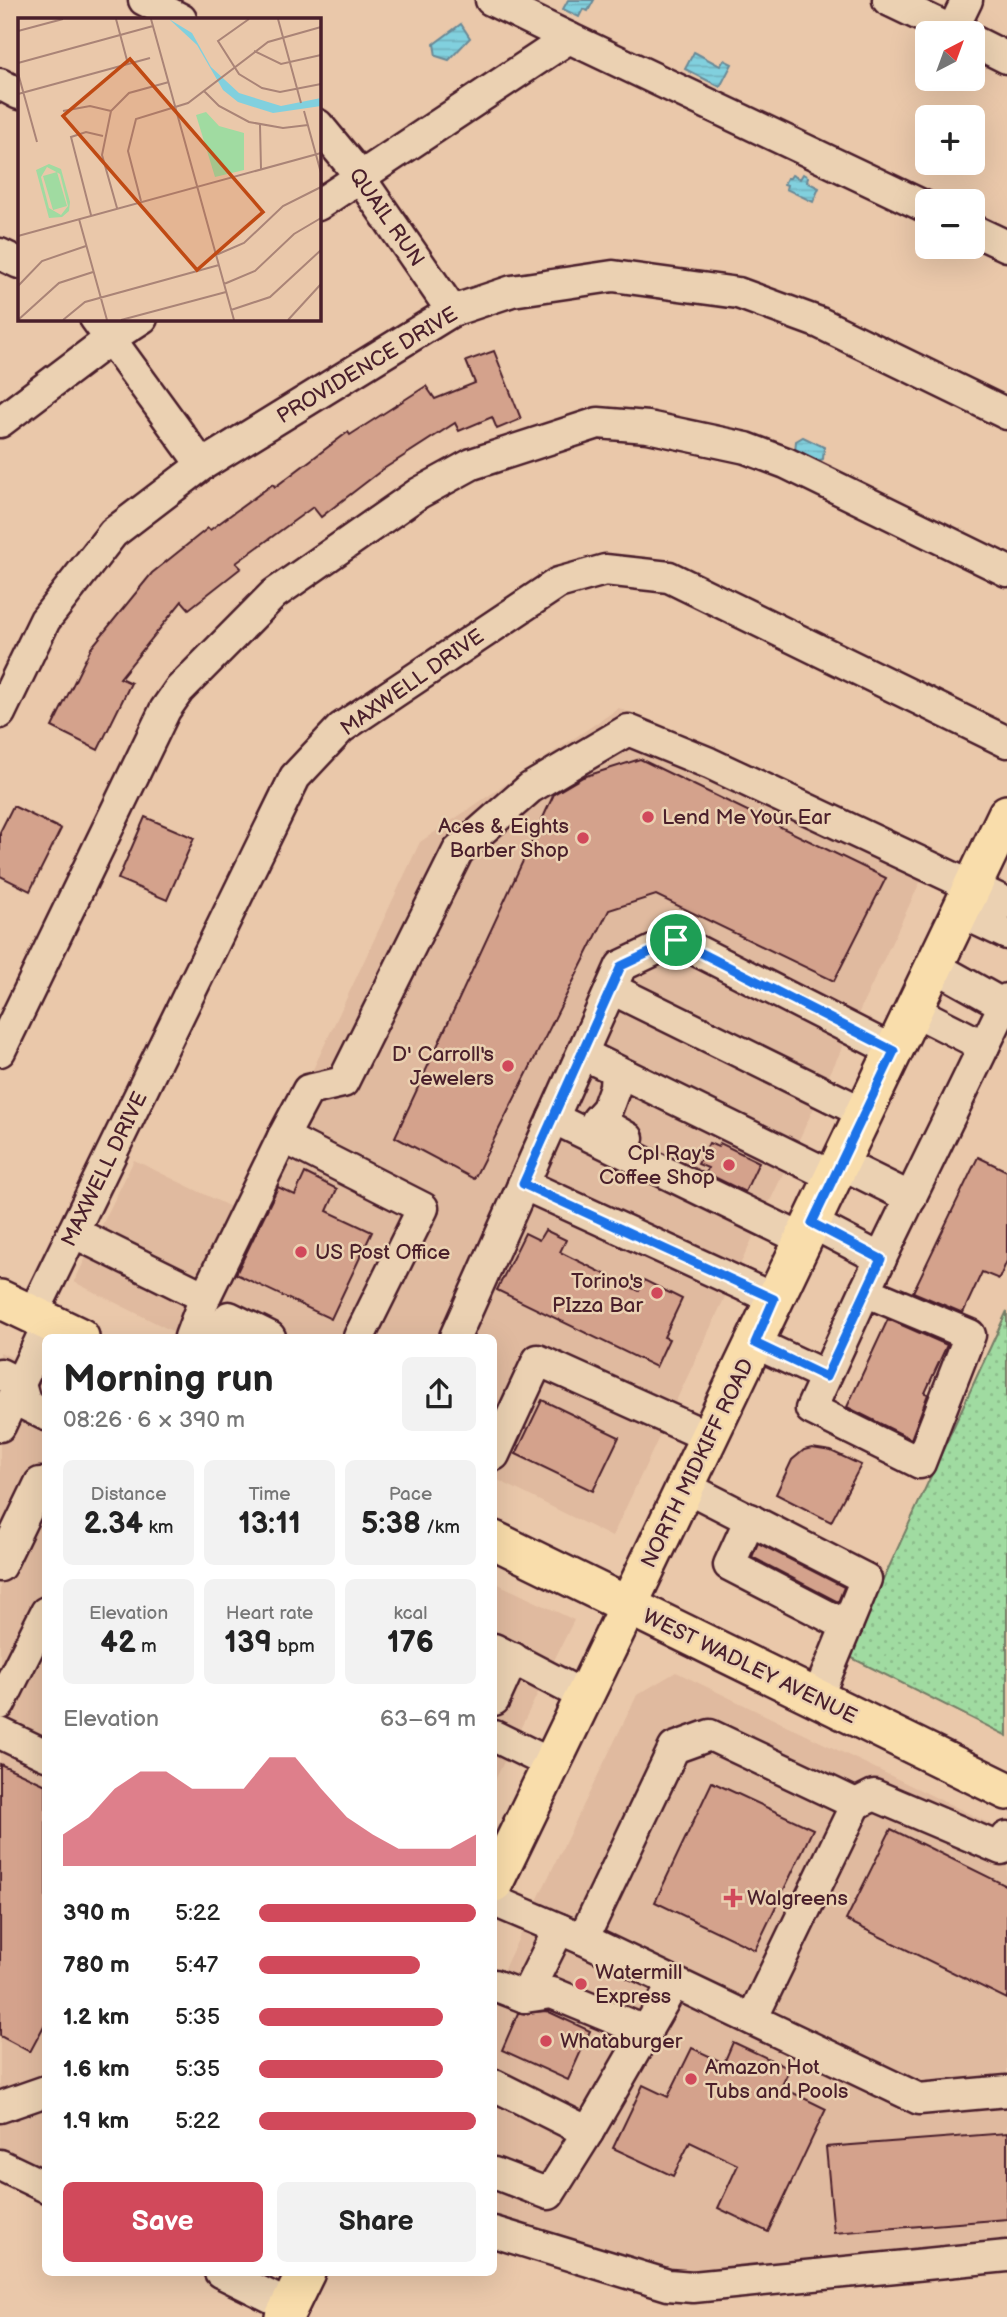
<!DOCTYPE html>
<html lang="en">
<head>
<meta charset="utf-8">
<style>
  :root { --surface:#fff; --page:#f2f2f2; --text:#222; --muted:#767676; --accent:#d1495b }
  body { margin:0; font-family:"Balsamiq Sans",sans-serif; background:var(--page); color:var(--text); height:100vh; display:flex; flex-direction:column; font-size:26px; white-space:nowrap }
  * { box-sizing:border-box; margin:0 }
  p { font-size:23px; color:var(--muted) }
  .icon { flex:none; width:38px; height:38px; fill:none; stroke:currentColor; stroke-width:2; stroke-linecap:round; stroke-linejoin:round }
  .map { position:relative; flex:1; overflow:hidden }
  .panel { position:absolute; left:42px; top:1334px; width:455px; height:942px; display:flex; flex-direction:column; background:var(--surface); border-radius:10px; box-shadow:0 7px 28px #0002 }
  .panel>* { flex:none }
  .needle { width:46px; rotate:41deg }
  .buttons { position:absolute; left:915px; top:21px; display:grid; gap:14px }
  .buttons a { display:grid; place-items:center; width:70px; height:70px; border-radius:10px; background:var(--surface); box-shadow:0 7px 28px #0002; font-size:35px }
  .pin { position:absolute; display:grid; place-items:center; width:60px; height:60px; color:#fff; margin:-30px; border:4px solid #fff; border-radius:50%; box-shadow:0 2px 7px #0007 }
  .round { display:grid; place-items:center; flex:none; width:74px; height:74px; border-radius:10px; background:var(--page) }
  .headline { display:flex; align-items:center; justify-content:space-between; height:119px; padding:0 21px }
  h1 { font-size:38px; font-weight:600; line-height:52px }
  .figures { display:grid; grid-template-columns:repeat(3,1fr); gap:10px; height:119px; padding:7px 21px }
  .figures div { display:grid; align-content:center; border-radius:10px; background:var(--page); text-align:center }
  .figures b { font-size:30px; font-weight:600 }
  .figures small { font-size:19px; font-weight:400 }
  .figures p { font-size:19px }
  .chart { height:196px; padding:14px 21px }
  .chart p { display:flex; justify-content:space-between }
  .chart svg { width:100%; height:126px; margin-top:7px; fill:var(--accent); opacity:.7 }
  .button { display:flex; gap:14px; margin-top:auto; padding:14px 21px }
  .button a { flex:1; height:80px; border-radius:10px; background:var(--accent); color:#fff; font-size:28px; font-weight:600; line-height:80px; text-align:center }
  .button a+a { background:var(--page); color:var(--text) }
  ul { padding:0 21px; list-style:none; font-size:23px }
  li { display:grid; grid-template-columns:112px 84px 1fr; align-items:center; height:52px }
  li i { height:18px; border-radius:9px; background:var(--accent) }
  .map>svg:first-child { display:block }
  .built { fill:#e0ba9f }
  .grass { fill:url(#grass-dots); stroke:#757d66; stroke-width:2 }
  .water { fill:url(#water-rules); stroke:#6b8996; stroke-width:2 }
  .building { fill:#d4a28c; stroke:#4a1f2b; stroke-width:2 }
  .lines { fill:none; stroke-linecap:round; stroke-linejoin:round }
  .minor-casing { stroke:#4a1f2b; stroke-width:35 }
  .major-casing { stroke:#4a1f2b; stroke-width:42 }
  .minor { stroke:#ebd1b2; stroke-width:30 }
  .major { stroke:#f9ddab; stroke-width:37 }
  .route-casing { stroke:#fff; stroke-width:14 }
  .route { stroke:#1a73e8; stroke-width:9 }
  .poi-dot { fill:#d1495b; stroke:#ebd1b2; stroke-width:2.5 }
  .labels { text-anchor:middle; stroke-width:5; stroke-linejoin:round; paint-order:stroke }
  .street-label { font-size:21px; fill:#4a1f2b; stroke:#ebd1b2 }
  .poi-label { font-size:21px; fill:#4a1f2b; stroke:#ebd1b2; text-anchor:start }
  .inset-road { fill:none; stroke:#aa8477; stroke-width:2 }
  .view { fill:#c04a14; fill-opacity:0.15; stroke:#c04a14; stroke-width:3.5 }
  .inset-edge { fill:none; stroke:#4a1f2b; stroke-width:3.5 }
</style>
</head>
<body>
<div class="map">
<svg width="1007" height="2317" viewBox="0 0 1007 2317">
  <defs>
    <pattern id="grass-dots" width="8" height="8" patternUnits="userSpaceOnUse" patternTransform="scale(1.75)"><rect width="8" height="8" fill="#a0dba1"/><path d="M2 2h.1M6 6h.1" fill="none" stroke="#8bbc8b" stroke-width="1.8" stroke-linecap="round"/></pattern>
    <pattern id="water-rules" width="6" height="5" patternUnits="userSpaceOnUse" patternTransform="scale(1.75)"><rect width="6" height="5" fill="#81d0de"/><path d="M0 2.5h6" fill="none" stroke="#71b2bf"/></pattern>
  </defs>
  <rect width="100%" height="100%" fill="#eac8aa"/>
  <filter id="ink" filterUnits="userSpaceOnUse"><feTurbulence type="fractalNoise" baseFrequency=".0143" numOctaves="2"/><feDisplacementMap in="SourceGraphic" scale="14" xChannelSelector="R" yChannelSelector="G"/><feConvolveMatrix kernelMatrix="1 2 1 2 8 2 1 2 1" color-interpolation-filters="sRGB"/></filter>
  <g filter="url(#ink)">
    <g class="built">
      <polygon points="619,708 931,859 612,1537 494,1478 494,1337 184,1337 74,1282 134,1160 245,1214 420,842"/>
      <polygon points="0,1352 45,1373 45,2175 0,2153"/>
      <polygon points="494,1582 574,1620 494,1782"/>
      <polygon points="676,1672 1007,1832 1007,2242 672,2273 494,2226 494,1989 637,1695"/>
    </g>
    <polygon class="grass" points="1007,1311 1007,1736 848,1656"/>
    <g class="water">
      <polygon points="568,0 594,0 588,11 583,9 579,17 563,9"/>
      <polygon points="461,24 470,38 449,60 436,56 434,44"/>
      <polygon points="694,52 720,66 724,60 732,64 720,87 685,69"/>
      <polygon points="803,174 808,177 807,182 819,188 813,202 786,189 787,185 784,184 787,178 790,178 792,175 800,179"/>
      <polygon points="803,437 824,447 823,459 816,462 795,451 796,441"/>
    </g>
    <g class="building">
      <polygon points="494,351 521,419 497,429 492,417 459,431 455,423 382,470 321,517 313,507 236,563 241,568 189,609 182,601 120,678 131,683 98,750 52,727 91,648 152,573 208,528 210,530 273,484 275,487 348,432 350,435 426,386 435,399 475,383 466,361"/>
      <polygon points="640,759 886,878 834,981 656,895 609,910 474,1179 395,1137 554,794 583,777"/>
      <polygon points="13,806 61,829 30,891 0,876 0,832"/>
      <polygon points="145,817 194,838 167,900 118,879"/>
      <polygon points="709,1143 718,1147 720,1143 759,1162 745,1192 706,1173 708,1168 698,1164"/>
      <polygon points="978,1157 1007,1171 1007,1261 999,1279 982,1272 963,1313 913,1292"/>
      <polygon points="305,1173 337,1189 327,1211 372,1232 331,1319 236,1274 278,1187 295,1195"/>
      <polygon points="545,1230 566,1240 560,1252 639,1291 644,1280 682,1299 664,1337 669,1339 656,1367 497,1290 525,1233 539,1240"/>
      <polygon points="888,1319 947,1345 925,1393 928,1394 911,1439 847,1407"/>
      <polygon points="542,1400 619,1437 593,1491 516,1454"/>
      <polygon points="812,1448 831,1451 861,1465 831,1522 776,1494 792,1460 804,1450"/>
      <polygon points="758,1543 844,1587 838,1602 752,1557"/>
      <polygon points="0,1764 46,1785 46,2022 30,2052 0,2036"/>
      <polygon points="712,1782 813,1829 755,1950 655,1902"/>
      <polygon points="891,1829 1007,1886 1007,1999 846,1920"/>
      <polygon points="547,2011 590,2031 568,2080 502,2050 518,2013"/>
      <polygon points="733,2042 790,2069 781,2087 826,2109 768,2232 718,2208 738,2165 690,2142 673,2176 613,2148 643,2085 668,2097 692,2048 724,2063"/>
      <polygon points="1007,2133 1007,2219 834,2233 826,2147"/>
    </g>
    <g class="lines">
      <defs>
        <g id="minor">
          <polyline points="144,0 181,19"/>
          <polyline points="491,0 569,38"/>
          <polyline points="888,0 957,33"/>
          <polyline points="952,31 967,0"/>
          <polyline points="973,41 1007,58"/>
          <polyline points="0,84 19,94"/>
          <polyline points="318,125 351,165 452,311"/>
          <polyline points="318,205 569,38 928,208"/>
          <polyline points="973,230 1007,246"/>
          <polyline points="0,254 19,263"/>
          <polyline points="95,318 202,465"/>
          <polyline points="0,422 111,338 142,318"/>
          <polyline points="0,713 45,620 113,533 202,465 452,311 512,291 613,276 738,293 820,323 1007,414"/>
          <polyline points="960,912 1007,934"/>
          <polyline points="934,966 1004,1005"/>
          <polyline points="612,989 864,1113"/>
          <polyline points="913,1010 984,1046"/>
          <polyline points="0,1051 165,710 179,690 274,594 419,493 472,464 598,423 648,427 746,448 786,463 1007,571"/>
          <polyline points="583,1054 834,1177"/>
          <polyline points="616,1071 615,1087 607,1109 597,1120 628,1138"/>
          <polyline points="553,1118 804,1240"/>
          <polyline points="840,1163 911,1198"/>
          <polyline points="523,1184 774,1299"/>
          <polyline points="812,1223 881,1259"/>
          <polyline points="73,1232 205,1297"/>
          <polyline points="865,1291 1007,999"/>
          <polyline points="33,1314 295,777 341,728 558,583 605,570 669,577 1007,742"/>
          <polyline points="190,1337 205,1297 283,1137"/>
          <polyline points="218,1337 229,1317 270,1337"/>
          <polyline points="359,1337 423,1208 283,1137 308,1090 343,1082 458,851 530,788 628,730 709,763 1007,903"/>
          <polyline points="455,1337 621,966 676,940 894,1051"/>
          <polyline points="755,1343 826,1376 811,1409 920,1463 970,1335 865,1291 826,1376"/>
          <polyline points="0,1374 20,1384 26,1405 46,1415"/>
          <polyline points="0,1426 49,1322"/>
          <polyline points="494,1455 538,1360 709,1437"/>
          <polyline points="686,1487 866,1579 817,1698"/>
          <polyline points="750,1519 729,1565 847,1626"/>
          <polyline points="0,1566 40,1483"/>
          <polyline points="494,1649 584,1696"/>
          <polyline points="494,1700 513,1658"/>
          <polyline points="0,1704 46,1612"/>
          <polyline points="0,1733 46,1755"/>
          <polyline points="494,1736 551,1764"/>
          <polyline points="494,1901 583,1939 674,1748 710,1735 856,1804 874,1795 1001,1849 1007,1837"/>
          <polyline points="583,1939 919,2099 1007,2091"/>
          <polyline points="494,1985 525,1997 552,1993 647,2032"/>
          <polyline points="525,1997 559,1929"/>
          <polyline points="752,2019 856,1804"/>
          <polyline points="494,2085 588,2132"/>
          <polyline points="0,2107 46,2091"/>
          <polyline points="0,2165 46,2187"/>
          <polyline points="494,2173 549,2194 588,2132 674,1983"/>
          <polyline points="494,2232 668,2285 693,2287 1007,2256"/>
          <polyline points="220,2272 289,2306"/>
        </g>
        <g id="major">
          <polyline points="0,1299 80,1337"/>
          <polyline points="494,1540 1007,1791"/>
          <polyline points="494,1883 628,1606 1007,814"/>
          <polyline points="284,2317 306,2272"/>
        </g>
      </defs>
      <use href="#minor" class="minor-casing"/>
      <use href="#major" class="major-casing"/>
      <use href="#minor" class="minor"/>
      <use href="#major" class="major"/>
    </g>
  </g>
  <g class="lines" filter="url(#ink)">
    <defs>
      <polygon id="route" points="676,940 894,1051 812,1223 881,1259 826,1377 755,1343 774,1299 523,1184 621,966"/>
    </defs>
    <use href="#route" class="route-casing"/>
    <use href="#route" class="route"/>
  </g>
  <g class="poi-dot">
    <circle cx="648" cy="817" r="7"/>
    <circle cx="583" cy="838" r="7"/>
    <circle cx="508" cy="1066" r="7"/>
    <circle cx="729" cy="1165" r="7"/>
    <circle cx="301" cy="1252" r="7"/>
    <circle cx="657" cy="1293" r="7"/>
    <path d="M729.5 1887.5h7v7h7v7h-7v7h-7v-7h-7v-7h7z"/>
    <circle cx="581" cy="1984" r="7"/>
    <circle cx="546" cy="2041" r="7"/>
    <circle cx="691" cy="2079" r="7"/>
  </g>
  <g class="labels">
    <g class="street-label">
      <text transform="translate(387 217) rotate(55)" y="7">QUAIL RUN</text>
      <text transform="translate(367 365) rotate(-31)" y="7">PROVIDENCE DRIVE</text>
      <text transform="translate(412 682) rotate(-35)" y="7">MAXWELL DRIVE</text>
      <text transform="translate(104 1169) rotate(-64)" y="7">MAXWELL DRIVE</text>
      <text transform="translate(697 1463) rotate(-64)" y="7">NORTH MIDKIFF ROAD</text>
      <text transform="translate(750 1666) rotate(26)" y="7">WEST WADLEY AVENUE</text>
    </g>
    <g class="poi-label">
      <text x="662" y="824">Lend Me Your Ear</text>
      <text x="569" y="833" text-anchor="end">Aces &amp; Eights<tspan x="569" dy="24">Barber Shop</tspan></text>
      <text x="494" y="1061" text-anchor="end">D' Carroll's<tspan x="494" dy="24">Jewelers</tspan></text>
      <text x="715" y="1160" text-anchor="end">Cpl Ray's<tspan x="715" dy="24">Coffee Shop</tspan></text>
      <text x="315" y="1259">US Post Office</text>
      <text x="643" y="1288" text-anchor="end">Torino's<tspan x="643" dy="24">PIzza Bar</tspan></text>
      <text x="747" y="1905">Walgreens</text>
      <text x="595" y="1979">Watermill<tspan x="595" dy="24">Express</tspan></text>
      <text x="560" y="2048">Whataburger</text>
      <text x="705" y="2074">Amazon Hot<tspan x="705" dy="24">Tubs and Pools</tspan></text>
    </g>
  </g>
  <g transform="translate(18 18)">
    <rect width="303" height="303" fill="#eac8aa"/>
    <path d="M188 94 201 108 226 115V152L197 159 178 97Z" fill="#a0dba1"/>
    <path d="M31 146 43 151 52 184 51 193 44 199 31 200 18 152ZM29 149 42 156 50 188 43 197 31 190 23 159ZM39 154 49 188 35 192 25 158Z" fill="#a0dba1" fill-rule="evenodd"/>
    <path d="M151 1 174 15 193 49 221 75 263 88 303 80V88L255 95 220 84 205 72 179 27Z" fill="#81d0de"/>
    <path class="inset-road" d="M98 1 110 46M133 1 216 302M231 1 200 23 221 56 244 70 262 74 303 66M260 1 283 85M0 13 45 1M236 33 263 46 303 37M0 45 135 8M0 55 19 124M186 73 201 88 231 104 265 110 290 107M0 76 132 40M45 93 72 88 93 93M286 93 303 155M242 107 243 151M123 183 110 133 118 101 170 85 250 24 303 9M99 190 84 137 93 93 111 75 151 64M73 197 53 119 68 114 85 118M61 201 89 302M0 218 303 135M198 237 226 225 265 188 303 169M206 266 237 253 276 216 303 200M0 268 24 243 68 228M213 292 252 279 303 232M0 302 41 265 75 254M45 302 67 284 201 247M103 302 208 274M270 302 303 266"/>
    <path class="view" d="M112 41 245 194 179 252 45 98Z"/>
    <rect width="303" height="303" class="inset-edge"/>
  </g>
</svg>
<div class="buttons">
<a><svg class="needle" viewBox="-14 -14 28 28"><path d="M0-13l5 13h-10z" fill="#e53935"/><path d="M0 13l5-13h-10z" fill="#767676"/></svg></a>
<a>+</a>
<a>−</a>
</div>
<div class="pin" style="left:676px;top:940px;background:#1e9e55"><svg class="icon" aria-label="arrive" viewBox="0 0 24 24"><path d="M6 21V4h12l-3 4 3 4H6"/></svg></div>
<section class="panel">
<div class="headline"><div><h1>Morning run</h1><p>08:26 · 6 × 390 m</p></div><a class="round"><svg class="icon" aria-label="share" viewBox="0 0 24 24"><path d="M12 15V3M7 8l5-5 5 5M5 13v7h14v-7"/></svg></a></div>
<div class="figures">
<div><p>Distance</p><b>2.34<small> km</small></b></div>
<div><p>Time</p><b>13:11</b></div>
<div><p>Pace</p><b>5:38<small> /km</small></b></div>
</div>
<div class="figures">
<div><p>Elevation</p><b>42<small> m</small></b></div>
<div><p>Heart rate</p><b>139<small> bpm</small></b></div>
<div><p>kcal</p><b>176</b></div>
</div>
<div class="chart"><p><span>Elevation</span>63–69 m</p>
<svg viewBox="0 0 160 44" preserveAspectRatio="none"><path d="M0 44V33L10 27L20 17L30 11L40 11L50 17L60 17L70 17L80 6L90 6L100 17L110 27L120 33L130 38L140 38L150 38L160 33V44z"/></svg>
</div>
<ul>
<li><b>390 m</b>5:22<i style="width:100%"></i></li>
<li><b>780 m</b>5:47<i style="width:74%"></i></li>
<li><b>1.2 km</b>5:35<i style="width:85%"></i></li>
<li><b>1.6 km</b>5:35<i style="width:85%"></i></li>
<li><b>1.9 km</b>5:22<i style="width:100%"></i></li>
</ul>
<div class="button"><a>Save</a><a>Share</a></div>
</section>
</div>
</body>
</html>
